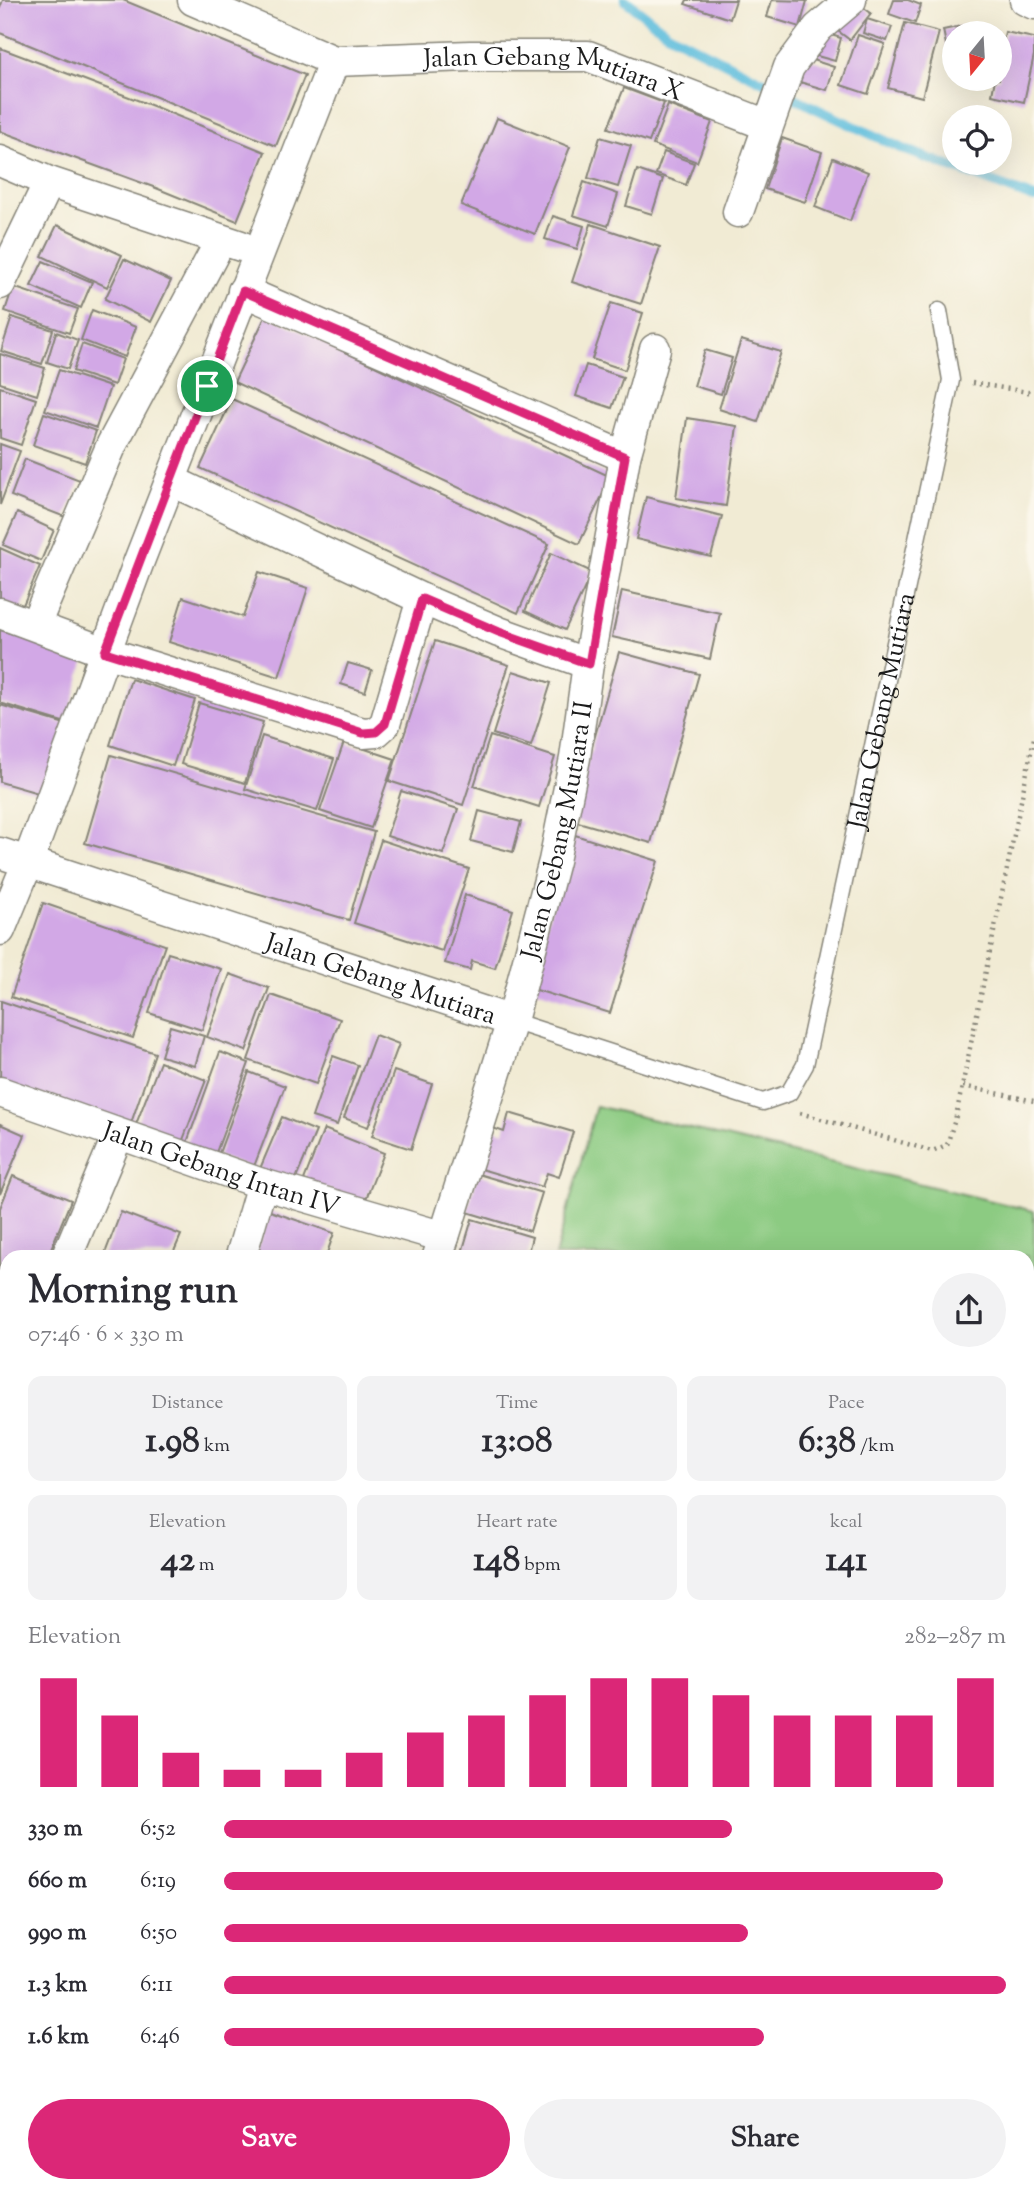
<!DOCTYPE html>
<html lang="en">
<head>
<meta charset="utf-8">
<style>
  :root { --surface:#fff; --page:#f2f2f3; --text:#2b2b33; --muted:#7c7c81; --accent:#db2777 }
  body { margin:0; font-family:"Sorts Mill Goudy",serif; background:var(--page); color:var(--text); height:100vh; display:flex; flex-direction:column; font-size:26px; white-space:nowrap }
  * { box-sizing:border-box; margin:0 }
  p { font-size:23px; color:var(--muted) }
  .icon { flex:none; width:38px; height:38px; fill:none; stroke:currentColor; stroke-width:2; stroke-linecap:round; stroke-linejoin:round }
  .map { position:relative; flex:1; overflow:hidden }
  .details { position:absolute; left:0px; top:1250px; width:1034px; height:943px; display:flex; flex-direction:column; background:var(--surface); border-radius:21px 21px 0 0; box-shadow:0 7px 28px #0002 }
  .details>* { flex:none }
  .needle { width:46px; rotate:198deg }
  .controls { position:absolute; left:942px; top:21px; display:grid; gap:14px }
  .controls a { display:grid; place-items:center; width:70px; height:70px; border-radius:50%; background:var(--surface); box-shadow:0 7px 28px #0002; font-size:35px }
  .pin { position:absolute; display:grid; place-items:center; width:60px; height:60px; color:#fff; margin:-30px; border:4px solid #fff; border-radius:50%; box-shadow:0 2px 7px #0007 }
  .round { display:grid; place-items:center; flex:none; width:74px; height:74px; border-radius:37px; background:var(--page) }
  .head { display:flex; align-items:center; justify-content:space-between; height:119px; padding:0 28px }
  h1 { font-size:38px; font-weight:700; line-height:52px }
  .metrics { display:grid; grid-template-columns:repeat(3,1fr); gap:10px; height:119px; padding:7px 28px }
  .metrics div { display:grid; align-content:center; border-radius:14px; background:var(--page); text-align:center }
  .metrics b { font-size:35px; font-weight:700 }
  .metrics small { font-size:19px; font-weight:400 }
  .metrics p { font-size:19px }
  .chart { height:196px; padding:14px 28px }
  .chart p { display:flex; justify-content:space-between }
  .chart svg { width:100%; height:126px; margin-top:7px; stroke:var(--accent); stroke-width:6 }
  .button { display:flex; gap:14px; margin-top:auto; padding:14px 28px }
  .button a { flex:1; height:80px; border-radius:42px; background:var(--accent); color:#fff; font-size:28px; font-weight:700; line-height:80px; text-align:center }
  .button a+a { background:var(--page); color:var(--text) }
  ul { padding:0 28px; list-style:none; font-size:23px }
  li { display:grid; grid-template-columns:112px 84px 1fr; align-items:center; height:52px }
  li i { height:18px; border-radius:9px; background:var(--accent) }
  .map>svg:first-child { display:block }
  .green { fill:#8ccb82; stroke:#54744f; stroke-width:2 }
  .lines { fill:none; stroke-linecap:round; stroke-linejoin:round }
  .stream { stroke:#5fbedd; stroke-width:10 }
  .building { fill:#d2a8e6 }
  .lane-casing { stroke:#868478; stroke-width:19 }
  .street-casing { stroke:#868478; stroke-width:33 }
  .path { stroke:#868478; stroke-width:4.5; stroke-dasharray:2 5; stroke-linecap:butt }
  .lane { stroke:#fff; stroke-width:16 }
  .street { stroke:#fff; stroke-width:30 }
  .route-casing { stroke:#fff; stroke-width:14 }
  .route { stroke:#db2777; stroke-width:9 }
  .labels { text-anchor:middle; stroke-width:5; stroke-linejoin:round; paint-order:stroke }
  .street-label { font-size:26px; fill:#1c1c1c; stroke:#fbf7ec }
</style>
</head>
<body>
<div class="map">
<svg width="1034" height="2192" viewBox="0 0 1034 2192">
  <rect width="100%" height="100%" fill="#fbf7ec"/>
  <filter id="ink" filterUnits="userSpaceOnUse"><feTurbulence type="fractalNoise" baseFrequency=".0143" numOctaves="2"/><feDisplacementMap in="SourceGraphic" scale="14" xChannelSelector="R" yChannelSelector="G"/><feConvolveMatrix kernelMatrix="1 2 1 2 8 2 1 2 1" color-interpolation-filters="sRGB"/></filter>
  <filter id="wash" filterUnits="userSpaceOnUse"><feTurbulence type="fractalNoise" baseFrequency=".00686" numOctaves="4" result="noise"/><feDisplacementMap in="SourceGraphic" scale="28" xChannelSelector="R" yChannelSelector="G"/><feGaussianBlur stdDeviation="1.57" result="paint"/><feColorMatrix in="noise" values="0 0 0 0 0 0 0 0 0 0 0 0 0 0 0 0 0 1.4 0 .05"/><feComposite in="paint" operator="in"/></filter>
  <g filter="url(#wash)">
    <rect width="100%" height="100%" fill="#f1ebd4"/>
    <polygon class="green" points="596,1106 1034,1211 1034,1361 1027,1368 1027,1256 555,1256"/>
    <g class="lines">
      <polyline class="stream" points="625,0 669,34 817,109 903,149 1034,198"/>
    </g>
    <g id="blocks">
      <g class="building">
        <polygon points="3,0 123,0 305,75 276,146 0,33 0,8"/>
        <polygon points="687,0 736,0 730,19 685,4"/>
        <polygon points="772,0 807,1 800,27 767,17"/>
        <polygon points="894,0 908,0 921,5 915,23 889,14"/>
        <polygon points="854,1 871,13 850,40 834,28"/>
        <polygon points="867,19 892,27 887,41 863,33"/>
        <polygon points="905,23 939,32 922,97 888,88"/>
        <polygon points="962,26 964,33 954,33 954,68 951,69 943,30"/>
        <polygon points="1005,32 1034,38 1034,55 1024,102 992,95 995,79 999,79 999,60"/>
        <polygon points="824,33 841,38 835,61 817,56"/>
        <polygon points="858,35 885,44 868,94 841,85"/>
        <polygon points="0,48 153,106 265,152 237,221 156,188 0,131"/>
        <polygon points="800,56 834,67 827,90 793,80"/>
        <polygon points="624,88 664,103 649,142 608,128"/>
        <polygon points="668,105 712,122 697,162 653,145"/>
        <polygon points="497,118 570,147 535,234 461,205"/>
        <polygon points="600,137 631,146 618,187 588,178"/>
        <polygon points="782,138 822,152 805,202 765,189"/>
        <polygon points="664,152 694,163 686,185 656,174"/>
        <polygon points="833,158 868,172 850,221 815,207"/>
        <polygon points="637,170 663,179 652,214 626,206"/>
        <polygon points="584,182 618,194 608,226 573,215"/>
        <polygon points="553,216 584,226 577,249 545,239"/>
        <polygon points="591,224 660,247 641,304 572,282"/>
        <polygon points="57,225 122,255 107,287 42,256"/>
        <polygon points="124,259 171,281 151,322 105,299"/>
        <polygon points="43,261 92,282 81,308 31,286"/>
        <polygon points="13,287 78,309 69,333 5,311"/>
        <polygon points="611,303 643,313 625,370 592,359"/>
        <polygon points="92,310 136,327 125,357 81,340"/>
        <polygon points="266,315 611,477 579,544 234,382"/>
        <polygon points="12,317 53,330 42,364 1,351"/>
        <polygon points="56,332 78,340 68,369 47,362"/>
        <polygon points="741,340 781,352 758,422 719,409"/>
        <polygon points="82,344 123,359 114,385 73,371"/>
        <polygon points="705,350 732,358 721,394 694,386"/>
        <polygon points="0,354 45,368 37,395 0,383"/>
        <polygon points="586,365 623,377 612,408 576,396"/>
        <polygon points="59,370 110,387 96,428 45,410"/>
        <polygon points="0,387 36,399 21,445 0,438"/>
        <polygon points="232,399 549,544 518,613 200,468"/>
        <polygon points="44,413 96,431 85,463 33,445"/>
        <polygon points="687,418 737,426 726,506 676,498"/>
        <polygon points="0,444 20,451 0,505"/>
        <polygon points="25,459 80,480 65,517 11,496"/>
        <polygon points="646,497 722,516 711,557 636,539"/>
        <polygon points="17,513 54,530 41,561 3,545"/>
        <polygon points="0,548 40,566 20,612 0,603"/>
        <polygon points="551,553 592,572 565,630 525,611"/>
        <polygon points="259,572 308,588 279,677 169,642 183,597 243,617"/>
        <polygon points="622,591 720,613 710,659 612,637"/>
        <polygon points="0,630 86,656 66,723 0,703"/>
        <polygon points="435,641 509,665 463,805 389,781"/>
        <polygon points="619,652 699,674 651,843 571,820"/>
        <polygon points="348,663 372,670 365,692 341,684"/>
        <polygon points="513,671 551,683 531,746 493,734"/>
        <polygon points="131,679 195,700 173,766 110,745"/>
        <polygon points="199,703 263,722 245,783 181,764"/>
        <polygon points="0,705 65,724 45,795 0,782"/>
        <polygon points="262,736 334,759 317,811 245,789"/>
        <polygon points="490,736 555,757 539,807 474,786"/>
        <polygon points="344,742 395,759 371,828 320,811"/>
        <polygon points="111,755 374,832 349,920 85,843"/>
        <polygon points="401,791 458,809 443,854 387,836"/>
        <polygon points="479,811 521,822 513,852 471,841"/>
        <polygon points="575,835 658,861 610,1013 527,987"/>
        <polygon points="381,840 469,869 442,951 354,923"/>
        <polygon points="465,895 513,910 495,968 472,961 470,970 445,963"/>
        <polygon points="43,903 165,945 133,1038 11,997"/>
        <polygon points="168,953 221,969 202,1030 149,1013"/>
        <polygon points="230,974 269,988 246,1051 207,1037"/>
        <polygon points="271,995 340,1019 316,1084 248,1060"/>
        <polygon points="1,1001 155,1053 129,1129 0,1085"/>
        <polygon points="170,1026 204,1036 195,1066 161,1056"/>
        <polygon points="375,1035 399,1044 368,1127 344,1118"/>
        <polygon points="220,1052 249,1063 214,1158 185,1148"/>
        <polygon points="333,1056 358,1065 337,1125 312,1117"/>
        <polygon points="160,1062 206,1080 181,1145 135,1127"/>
        <polygon points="394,1071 432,1084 411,1149 372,1136"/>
        <polygon points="249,1072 285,1086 253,1169 218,1156"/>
        <polygon points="509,1113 573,1132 559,1177 547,1173 542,1187 481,1169 493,1128 504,1132"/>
        <polygon points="282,1117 316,1131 293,1186 259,1171"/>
        <polygon points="0,1124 25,1135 0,1194"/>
        <polygon points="324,1129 384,1153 364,1204 304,1180"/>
        <polygon points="478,1174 542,1193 530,1231 467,1212"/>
        <polygon points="13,1176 71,1200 48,1256 7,1256 7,1354 0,1371 0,1208"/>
        <polygon points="270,1211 334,1233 326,1256 255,1256"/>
        <polygon points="121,1212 181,1235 172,1256 104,1256"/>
        <polygon points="472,1219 532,1237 527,1256 461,1256"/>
        <polygon points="7,1474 7,1506 0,1503 0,1493"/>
        <polygon points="1027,1505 1034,1509 1034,1524 1027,1537"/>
        <polygon points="0,1506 7,1509 7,1627 0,1624"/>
        <polygon points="1027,1555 1034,1558 1034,1590 1027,1587"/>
        <polygon points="1027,1599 1034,1602 1034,1608 1027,1622"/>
        <polygon points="1034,1618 1034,1642 1027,1639 1027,1630"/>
        <polygon points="1027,1643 1034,1647 1034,1688 1027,1701"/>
        <polygon points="1034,1732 1034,1786 1027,1783 1027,1750"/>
        <polygon points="1027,1796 1034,1798 1034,1833 1027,1830"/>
        <polygon points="1028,1840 1034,1841 1034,1884 1027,1882"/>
        <polygon points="1027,1886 1034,1889 1034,1909 1031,1919 1027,1918"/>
        <polygon points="0,1934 7,1936 7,1969 0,1967"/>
        <polygon points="1027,1965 1034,1967 1028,1988 1027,1987"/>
        <polygon points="0,1991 7,1994 6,2034 0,2032"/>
        <polygon points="1033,2011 1034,2011 1034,2041 1027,2039"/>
        <polygon points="0,2041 7,2044 7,2105 0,2103"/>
        <polygon points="0,2137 7,2139 7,2186 12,2186 10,2192 0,2192"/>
        <polygon points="17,2186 52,2186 50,2192 15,2192"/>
        <polygon points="79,2186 112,2186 110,2192 85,2192 78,2190"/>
        <polygon points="116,2186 133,2186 131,2192 114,2192"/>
        <polygon points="239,2186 276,2186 275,2192 239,2190"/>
        <polygon points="336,2186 334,2192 310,2192 290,2187"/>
        <polygon points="342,2186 396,2186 394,2192 341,2192"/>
        <polygon points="450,2186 487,2186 485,2192 448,2192"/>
        <polygon points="541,2186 566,2186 564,2192 546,2192 539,2190"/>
        <polygon points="590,2186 615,2186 613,2192 588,2192"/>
        <polygon points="634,2186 657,2186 656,2192"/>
        <polygon points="659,2186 701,2186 699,2192 657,2192"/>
        <polygon points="703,2186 745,2186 743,2192 701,2192"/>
        <polygon points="748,2186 820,2186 818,2192 801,2192 785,2187 784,2192 747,2192"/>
        <polygon points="827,2186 873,2186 872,2192 827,2192"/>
        <polygon points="881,2186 909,2186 911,2192 883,2192"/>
        <polygon points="926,2186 955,2186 961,2192 932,2192"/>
        <polygon points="960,2186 980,2186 973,2192 966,2192"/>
      </g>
    </g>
  </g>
  <g filter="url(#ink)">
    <use href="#blocks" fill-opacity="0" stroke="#868478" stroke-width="2"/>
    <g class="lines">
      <defs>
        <g id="lane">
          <path id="s1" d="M512 1021 763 1102 789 1093 805 1065 951 380 939 311"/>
        </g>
        <g id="street">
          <path id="s2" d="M193 0 334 61 470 56H588L767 125"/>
          <polyline points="1025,0 1034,4"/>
          <polyline points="0,161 49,182 241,246"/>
          <polyline points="738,212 789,67 818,28 851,0"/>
          <polyline points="0,284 49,182"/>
          <polyline points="243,291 625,457"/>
          <polyline points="172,481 422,599 499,632 588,664"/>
          <polyline points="0,613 105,652 363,733 376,732 385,724 422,599"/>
          <polyline points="35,625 112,444 221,240"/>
          <path id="s3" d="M0 853 512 1021"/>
          <polyline points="0,930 28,862 139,561 334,61"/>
          <path id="s4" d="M0 1092 262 1184 444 1237"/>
          <polyline points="67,1256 118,1135"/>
          <polyline points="241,1256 262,1184"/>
          <path id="s5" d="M438 1256 512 1021 554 861 575 758 588 664 625 457 655 349"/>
          <polyline points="0,1653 7,1656"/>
          <polyline points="0,1724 7,1728"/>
          <polyline points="0,1800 7,1803"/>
          <polyline points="0,2117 7,2119"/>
          <polyline points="1027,2143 1034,2150"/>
          <polyline points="204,2186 218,2192"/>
          <polyline points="397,2192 399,2186"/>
        </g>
      </defs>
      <use href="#lane" class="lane-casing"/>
      <use href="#street" class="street-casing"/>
      <g class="path">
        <polyline points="972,383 1034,393"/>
        <polyline points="963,1086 1034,1101"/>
        <polyline points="800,1113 932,1151 947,1145 956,1116 1034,738"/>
      </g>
      <use href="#lane" class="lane"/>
      <use href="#street" class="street"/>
    </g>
  </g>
  <g class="lines" filter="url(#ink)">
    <defs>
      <polygon id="route" points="243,291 625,457 589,664 499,632 422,599 385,724 376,732 363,733 105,652"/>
    </defs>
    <use href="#route" class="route-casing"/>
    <use href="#route" class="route"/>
  </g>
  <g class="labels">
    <g class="street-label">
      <text dy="9" stroke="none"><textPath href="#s2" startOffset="376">Jalan Gebang Mutiara X</textPath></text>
      <text dy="9" stroke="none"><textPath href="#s1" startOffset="686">Jalan Gebang Mutiara</textPath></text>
      <text dy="9" stroke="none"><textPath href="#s5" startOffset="443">Jalan Gebang Mutiara II</textPath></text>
      <text dy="9" stroke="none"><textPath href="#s3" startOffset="401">Jalan Gebang Mutiara</textPath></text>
      <text dy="9" stroke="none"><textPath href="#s4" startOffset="234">Jalan Gebang Intan IV</textPath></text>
    </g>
  </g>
</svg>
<div class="controls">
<a><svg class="needle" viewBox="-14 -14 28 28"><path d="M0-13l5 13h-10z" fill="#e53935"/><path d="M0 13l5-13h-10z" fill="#7c7c81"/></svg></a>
<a><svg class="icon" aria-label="locate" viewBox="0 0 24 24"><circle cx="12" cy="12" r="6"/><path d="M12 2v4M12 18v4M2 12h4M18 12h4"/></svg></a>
</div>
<div class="pin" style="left:207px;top:386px;background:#1e9e55"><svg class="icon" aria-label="arrive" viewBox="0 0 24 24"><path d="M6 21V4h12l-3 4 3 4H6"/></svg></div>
<section class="details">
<div class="head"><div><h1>Morning run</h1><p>07:46 · 6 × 330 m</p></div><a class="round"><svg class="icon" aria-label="share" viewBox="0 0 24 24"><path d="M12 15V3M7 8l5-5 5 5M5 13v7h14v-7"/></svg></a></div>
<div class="metrics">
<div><p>Distance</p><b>1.98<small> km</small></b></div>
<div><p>Time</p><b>13:08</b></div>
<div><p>Pace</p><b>6:38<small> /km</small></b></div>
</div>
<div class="metrics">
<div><p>Elevation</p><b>42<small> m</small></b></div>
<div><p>Heart rate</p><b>148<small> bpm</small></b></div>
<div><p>kcal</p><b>141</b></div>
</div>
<div class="chart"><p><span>Elevation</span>282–287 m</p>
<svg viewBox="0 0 160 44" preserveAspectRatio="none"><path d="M5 44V6M15 44V19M25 44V32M35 44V38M45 44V38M55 44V32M65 44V25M75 44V19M85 44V12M95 44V6M105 44V6M115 44V12M125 44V19M135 44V19M145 44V19M155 44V6"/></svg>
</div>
<ul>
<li><b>330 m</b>6:52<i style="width:65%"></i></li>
<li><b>660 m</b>6:19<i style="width:92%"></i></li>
<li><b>990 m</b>6:50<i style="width:67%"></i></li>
<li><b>1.3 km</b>6:11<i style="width:100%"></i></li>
<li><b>1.6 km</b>6:46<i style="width:69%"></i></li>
</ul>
<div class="button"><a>Save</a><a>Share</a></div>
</section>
</div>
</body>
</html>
